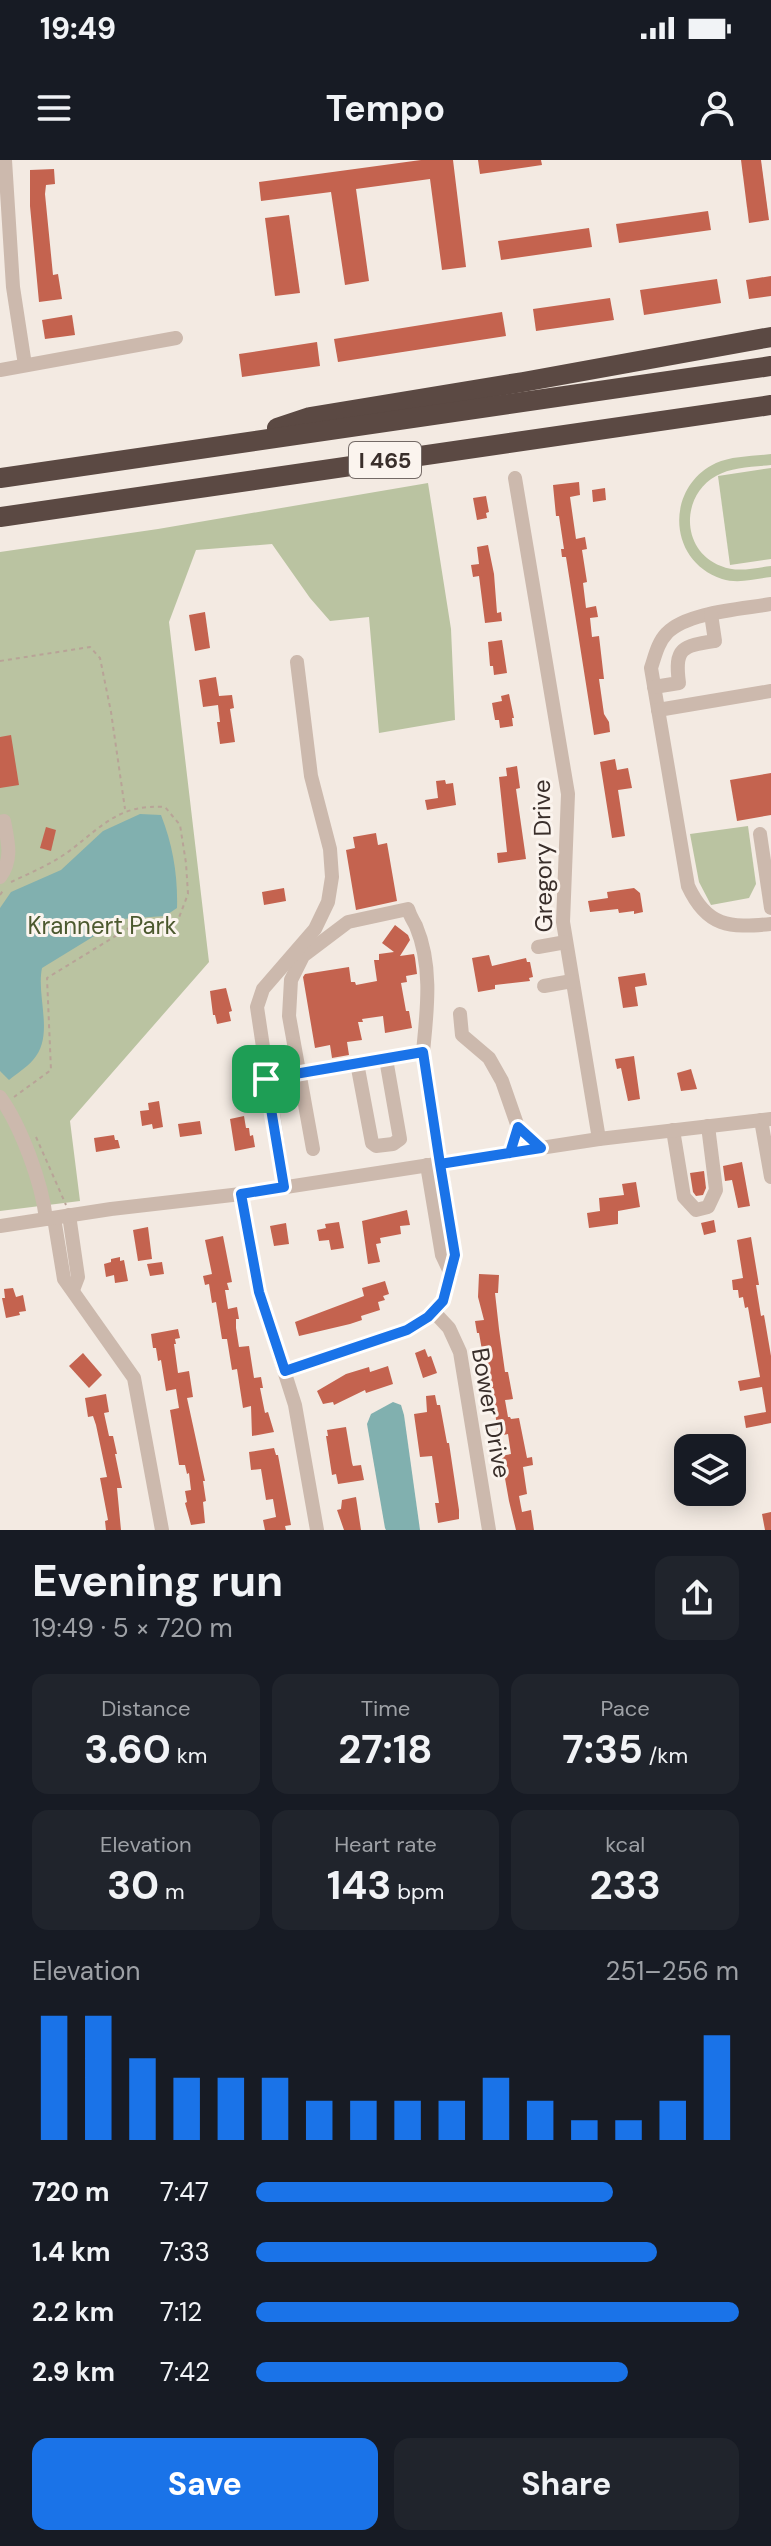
<!DOCTYPE html>
<html lang="en">
<head>
<meta charset="utf-8">
<style>
  :root { --surface:#171b24; --page:#20242c; --text:#f1f3f6; --muted:#9ea1a6; --accent:#1a73e8 }
  body { margin:0; font-family:"DM Sans",sans-serif; background:var(--page); color:var(--text); height:100vh; display:flex; flex-direction:column; font-size:30px; white-space:nowrap }
  * { box-sizing:border-box; margin:0 }
  p { font-size:26px; color:var(--muted) }
  .icon { flex:none; width:44px; height:44px; fill:none; stroke:currentColor; stroke-width:2; stroke-linecap:round; stroke-linejoin:round }
  .map { position:relative; height:1370px; overflow:hidden }
  .panel { display:flex; flex-direction:column; background:var(--surface); flex:1 }
  .panel>* { flex:none }
  .fabs { position:absolute; left:674px; top:1274px; display:grid; gap:16px }
  .fabs a { display:grid; place-items:center; width:72px; height:72px; border-radius:16px; background:var(--surface); box-shadow:0 4px 20px #0003; font-size:40px }
  .pin { position:absolute; display:grid; place-items:center; width:68px; height:68px; color:#fff; margin:-34px; border-radius:16px; box-shadow:0 4px 12px #0006 }
  .round { display:grid; place-items:center; flex:none; width:84px; height:84px; border-radius:16px; background:var(--page) }
  .overview { display:flex; align-items:center; justify-content:space-between; height:136px; padding:0 32px }
  h1 { font-size:44px; font-weight:700; line-height:60px }
  .figures { display:grid; grid-template-columns:repeat(3,1fr); gap:12px; height:136px; padding:8px 32px }
  .figures div { display:grid; align-content:center; border-radius:16px; background:var(--page); text-align:center }
  .figures b { font-size:40px; font-weight:700 }
  .figures small { font-size:22px; font-weight:400 }
  .figures p { font-size:22px }
  .chart { height:224px; padding:16px 32px }
  .chart p { display:flex; justify-content:space-between }
  .chart svg { width:100%; height:144px; margin-top:8px; stroke:var(--accent); stroke-width:6 }
  .action { display:flex; gap:16px; margin-top:auto; padding:16px 32px }
  .action a { flex:1; height:92px; border-radius:16px; background:var(--accent); color:#fff; font-size:32px; font-weight:700; line-height:92px; text-align:center }
  .action a+a { background:var(--page); color:var(--text) }
  ul { padding:0 32px; list-style:none; font-size:26px }
  li { display:grid; grid-template-columns:128px 96px 1fr; align-items:center; height:60px }
  li i { height:20px; border-radius:10px; background:var(--accent) }
  .status { display:flex; justify-content:space-between; align-items:center; height:56px; padding:0 40px; background:var(--surface); direction:ltr }
  .status svg { height:22px; fill:currentColor }
  header { display:flex; justify-content:space-between; align-items:center; height:104px; padding:0 32px; background:var(--surface); font-size:36px; font-weight:700 }
  .map>svg:first-child { display:block }
  .green { fill:#bac3a1 }
  .water { fill:#81b0af }
  .building { fill:#c4634f }
  .lines { fill:none; stroke-linecap:round; stroke-linejoin:round }
  .path { stroke:#b8a397; stroke-width:2; stroke-dasharray:4 4; stroke-linecap:butt }
  .minor { stroke:#ccb9ad; stroke-width:14 }
  .highway { stroke:#5b4943; stroke-width:20 }
  .route-casing { stroke:#fff; stroke-width:16 }
  .route { stroke:#1a73e8; stroke-width:10 }
  .labels { text-anchor:middle; stroke-width:6; stroke-linejoin:round; paint-order:stroke }
  .shield { fill:#fbf4ee; stroke:#746a66; stroke-width:2 }
  .shield-label { font-size:22px; font-weight:bold; fill:#3a2f2b }
  .street-label { font-size:24px; fill:#3a2f2b; stroke:#fbf4ee }
  .park-label { font-size:24px; fill:#4c592f; stroke:#fbf4ee }
</style>
</head>
<body>
<div class="status"><b>19:49</b><svg viewBox="0 0 49 12"><path d="M0 12V9h3v3zM5 12V6h3v6zM10 12V3h3v9zM15 12V0h3v12zM26 1h20v11H26zM47 4h2v5h-2z"/></svg></div>
<header><svg class="icon" aria-label="menu" viewBox="0 0 24 24"><path d="M4 6h16M4 12h16M4 18h16"/></svg>Tempo<svg class="icon" aria-label="person" viewBox="0 0 24 24"><circle cx="12" cy="8" r="4"/><path d="M4 21q1-7 8-7t8 7"/></svg></header>
<div class="map">
<svg width="771" height="1370" viewBox="0 0 771 1370">
  <rect width="100%" height="100%" fill="#f3eae2"/>
  <g class="green">
    <path d="M771 294V305C753 307 731 307 716 316 680 336 681 391 721 406 737 413 754 408 771 406V417C755 419 738 424 722 419 667 401 665 327 716 303 731 296 754 296 771 294Z"/>
    <polygon points="771,308 771,399 730,405 718,316"/>
    <polygon points="428,323 451,469 455,560 379,573 369,457 330,461 310,438 272,384 196,390 169,462 209,802 70,961 80,1041 0,1051 0,392 158,369"/>
    <polygon points="748,666 756,724 749,738 711,745 699,722 690,674"/>
  </g>
  <g class="water">
    <path d="M140 654 161 655C173 685 178 717 177 748L165 756 122 759 42 808C36 837 55 876 33 900 26 908 16 914 9 920L0 911V748L11 732 61 710 103 671Z"/>
    <polygon points="393,1242 401,1245 404,1255 420,1370 386,1370 385,1368 367,1264 371,1254"/>
  </g>
  <g class="building">
    <polygon points="421,0 453,0 466,107 442,110 430,19 356,29 369,121 345,125 331,32 261,41 259,22"/>
    <polygon points="478,0 541,0 542,5 480,14"/>
    <polygon points="741,0 761,0 769,60 749,63"/>
    <polygon points="54,9 55,24 46,25 45,34 53,115 58,114 62,139 39,142 30,46 30,10"/>
    <polygon points="708,51 711,70 619,83 616,64"/>
    <polygon points="289,55 300,133 275,136 265,58"/>
    <polygon points="589,68 592,87 501,100 498,81"/>
    <polygon points="771,116 771,136 749,139 746,120"/>
    <polygon points="717,119 721,143 644,155 640,130"/>
    <polygon points="610,138 614,160 536,171 533,149"/>
    <polygon points="502,152 506,176 338,202 334,179"/>
    <polygon points="72,155 75,175 45,179 42,160"/>
    <polygon points="317,182 320,206 242,217 239,194"/>
    <polygon points="579,322 580,335 570,337 576,379 585,377 587,389 582,390 587,422 583,423 586,448 596,446 598,457 590,458 592,477 599,476 604,519 599,519 604,554 609,562 610,572 594,575 566,397 562,397 561,389 564,389 559,356 556,356 553,325"/>
    <polygon points="605,328 606,340 593,342 592,330"/>
    <polygon points="486,336 489,352 486,353 487,358 477,360 473,338"/>
    <polygon points="488,385 494,414 497,453 501,452 502,461 485,463 479,416 473,417 471,405 479,404 477,387"/>
    <polygon points="205,452 210,488 195,491 189,455"/>
    <polygon points="502,480 507,513 494,515 493,506 490,506 488,482"/>
    <polygon points="216,517 219,536 232,535 234,548 230,549 235,582 220,584 217,562 220,562 218,545 203,547 199,520"/>
    <polygon points="509,534 514,558 512,558 513,566 500,568 499,560 495,560 492,543 502,541 501,536"/>
    <polygon points="11,575 19,625 0,628 0,577"/>
    <polygon points="615,599 617,610 628,608 632,628 618,630 625,676 612,678 600,602"/>
    <polygon points="517,606 520,628 516,629 526,699 498,703 497,693 507,692 499,617 507,616 506,608"/>
    <polygon points="771,613 771,655 737,661 730,620"/>
    <polygon points="445,620 446,624 453,623 456,645 427,650 425,640 438,638 436,621"/>
    <polygon points="46,667 56,670 51,691 40,688"/>
    <polygon points="376,673 378,685 387,683 397,741 356,750 346,690 355,688 353,677"/>
    <polygon points="284,728 286,741 264,745 262,732"/>
    <polygon points="634,728 640,733 643,752 634,754 634,751 619,753 618,749 590,752 588,741 608,738 607,732"/>
    <polygon points="395,765 408,775 410,780 400,796 414,794 415,798 417,814 406,816 407,822 401,823 406,851 409,851 412,868 385,873 383,856 362,859 363,862 358,862 362,880 347,882 349,895 332,898 330,885 315,888 303,817 305,814 349,807 351,822 355,822 356,825 377,821 374,800 379,800 379,794 394,792 382,783"/>
    <polygon points="489,795 492,806 526,798 527,802 530,802 533,817 529,818 530,821 495,825 495,829 478,832 472,798"/>
    <polygon points="645,813 647,825 635,827 638,846 623,848 618,817"/>
    <polygon points="226,828 232,851 229,852 231,861 217,864 215,855 213,855 210,831"/>
    <polygon points="634,896 640,939 628,941 621,908 617,909 615,899"/>
    <polygon points="691,909 697,929 681,931 677,913"/>
    <polygon points="159,941 163,967 153,969 152,964 142,966 140,951 149,950 148,943"/>
    <polygon points="244,956 246,968 249,968 250,976 253,975 255,987 235,991 230,959"/>
    <polygon points="200,961 202,974 180,977 178,964"/>
    <polygon points="114,975 115,980 118,980 120,988 96,992 94,978"/>
    <polygon points="742,1002 750,1046 738,1048 732,1020 725,1021 723,1006"/>
    <polygon points="704,1011 706,1028 703,1035 696,1036 693,1032 690,1013"/>
    <polygon points="636,1022 640,1047 618,1051 618,1064 589,1068 587,1053 600,1051 599,1038 624,1035 622,1024"/>
    <polygon points="407,1050 410,1065 400,1066 401,1074 380,1078 381,1083 376,1084 380,1102 368,1104 362,1061"/>
    <polygon points="714,1060 716,1072 704,1075 701,1063"/>
    <polygon points="339,1062 344,1088 331,1090 329,1080 319,1081 317,1070 326,1068 325,1064"/>
    <polygon points="286,1063 289,1084 274,1086 270,1066"/>
    <polygon points="148,1067 152,1099 138,1101 133,1070"/>
    <polygon points="223,1076 232,1122 227,1123 229,1130 225,1130 228,1149 237,1147 239,1159 236,1159 236,1168 239,1187 249,1186 254,1218 261,1217 263,1228 260,1228 265,1253 268,1252 274,1272 252,1276 251,1246 243,1248 237,1209 232,1210 227,1179 222,1179 216,1142 212,1143 209,1124 205,1125 203,1116 212,1114 205,1080"/>
    <polygon points="751,1077 759,1125 756,1125 761,1156 764,1155 771,1196 771,1263 746,1268 744,1256 766,1252 762,1227 740,1231 738,1221 760,1217 748,1147 745,1148 743,1137 739,1138 738,1130 733,1130 732,1120 743,1118 737,1080"/>
    <polygon points="120,1097 120,1101 124,1100 128,1121 115,1123 114,1115 106,1117 104,1104 111,1102 111,1099"/>
    <polygon points="162,1102 164,1114 150,1116 147,1104"/>
    <polygon points="479,1114 499,1115 498,1133 495,1133 499,1169 505,1212 508,1212 513,1239 505,1240 508,1257 510,1257 511,1259 519,1258 527,1298 532,1297 533,1305 523,1307 527,1334 519,1336 522,1352 531,1350 534,1370 516,1370 509,1341 501,1296 511,1294 508,1274 499,1276 485,1196 483,1196 479,1173 477,1173 475,1161 484,1160 478,1137"/>
    <polygon points="385,1121 389,1134 383,1136 385,1140 378,1142 380,1150 361,1156 362,1160 350,1164 299,1176 295,1162 364,1136 362,1128"/>
    <polygon points="13,1128 16,1137 23,1135 26,1151 19,1152 20,1155 6,1158 2,1138 5,1138 4,1129"/>
    <polygon points="178,1169 180,1178 175,1179 176,1184 174,1184 178,1213 189,1211 193,1237 187,1238 205,1321 203,1321 206,1341 203,1342 205,1363 191,1365 185,1343 187,1342 185,1331 191,1330 189,1313 187,1314 185,1305 179,1305 170,1250 179,1248 176,1229 166,1231 161,1200 158,1201 156,1188 153,1188 151,1174"/>
    <polygon points="425,1189 428,1197 431,1196 437,1213 423,1218 415,1193"/>
    <polygon points="83,1193 102,1215 89,1228 69,1206"/>
    <polygon points="388,1206 393,1224 366,1233 365,1230 334,1245 333,1242 323,1244 317,1231 346,1214 369,1207 370,1212"/>
    <polygon points="106,1234 109,1252 104,1253 109,1276 113,1276 117,1294 115,1294 122,1328 117,1328 121,1370 106,1370 105,1361 108,1360 100,1318 107,1317 96,1265 93,1256 88,1257 85,1238"/>
    <polygon points="435,1235 437,1245 440,1245 447,1283 449,1283 459,1350 459,1359 438,1363 435,1343 439,1343 432,1296 420,1297 414,1254 427,1252 426,1236"/>
    <polygon points="346,1267 352,1303 353,1306 361,1305 364,1320 338,1324 336,1314 332,1315 326,1276 328,1276 327,1270"/>
    <polygon points="274,1288 276,1295 278,1295 291,1365 285,1366 286,1370 265,1370 263,1360 276,1357 273,1339 266,1340 261,1309 251,1310 249,1292"/>
    <polygon points="356,1337 361,1370 344,1370 337,1350 341,1349 342,1340"/>
    <polygon points="771,1352 771,1370 765,1370 762,1354"/>
  </g>
  <g class="lines">
    <g class="path">
      <polyline points="0,501 90,487 100,498 111,552 125,649"/>
      <path d="M11 722C32 712 54 703 72 689 104 664 121 644 165 647L180 665 186 703 188 734 178 760 132 766 47 818 51 910 14 937"/>
      <polyline points="0,735 4,729"/>
      <polyline points="36,977 66,1045"/>
    </g>
    <g class="minor">
      <polyline points="5,0 13,127 25,205"/>
      <polyline points="0,210 176,178"/>
      <polyline points="515,318 568,634 563,762 599,979"/>
      <path d="M771 444C743 449 687 452 667 473 658 482 655 496 651 508L688 726C707 767 729 768 771 764"/>
      <path d="M654 527 679 523C674 487 683 486 715 481L711 454"/>
      <polyline points="658,550 771,531"/>
      <path d="M0 662 4 661C8 682 13 699 0 717"/>
      <polyline points="760,674 771,748"/>
      <polyline points="538,787 566,782"/>
      <polyline points="544,826 572,821"/>
      <polyline points="460,854 462,875 489,898 502,921 518,967 541,988"/>
      <polyline points="357,903 372,983 376,986 393,984 400,979 386,899"/>
      <polyline points="266,919 423,892 455,1095 443,1141 428,1157 404,1171 285,1211"/>
      <path d="M0 937C21 966 42 1023 46 1059"/>
      <polyline points="761,960 771,1017"/>
      <polyline points="673,970 684,1037 696,1050 708,1047 716,1030 708,966"/>
      <path d="M313 989 289 856 291 820 303 796 348 762 408 749C410 756 413 760 416 766 433 806 427 851 423 892"/>
      <polyline points="427,1005 442,1095 451,1114"/>
      <polyline points="284,1027 257,847 263,829 315,769 328,742 332,717 330,689 311,616 297,502"/>
      <polyline points="241,1034 259,1132 295,1245 317,1370"/>
      <polyline points="69,1055 78,1117 73,1130"/>
      <polyline points="54,1058 64,1119 134,1218 162,1370"/>
      <polyline points="0,1066 111,1049 241,1034 599,979 771,959"/>
      <polyline points="434,1152 449,1168 460,1192 489,1370"/>
    </g>
    <g class="highway">
      <polyline points="277,268 310,257 523,222 771,177"/>
      <polyline points="0,318 771,206"/>
      <polyline points="0,357 771,245"/>
    </g>
  </g>
  <g class="lines">
    <defs>
      <polyline id="route" points="266,919 284,1027 241,1034 259,1132 285,1211 407,1170 428,1157 443,1141 455,1095 440,1004 541,988 518,967 510,993 440,1004 423,892 266,919"/>
    </defs>
    <use href="#route" class="route-casing"/>
    <use href="#route" class="route"/>
  </g>
  <g class="labels">
    <rect class="shield" x="349" y="282" width="72" height="36" rx="6"/>
    <g class="shield-label">
      <text x="385" y="308">I 465</text>
    </g>
    <g class="street-label">
      <text transform="translate(543 696) rotate(-91)" y="8">Gregory Drive</text>
      <text transform="translate(491 1253) rotate(80)" y="8">Bower Drive</text>
    </g>
    <g class="park-label">
      <text x="102" y="774">Krannert Park</text>
    </g>
  </g>
</svg>
<div class="fabs">
<a><svg class="icon" aria-label="layers" viewBox="0 0 24 24"><path d="M12 4l9 5-9 5-9-5zM3 14l9 5 9-5"/></svg></a>
</div>
<div class="pin" style="left:266px;top:919px;background:#1e9e55"><svg class="icon" aria-label="arrive" viewBox="0 0 24 24"><path d="M6 21V4h12l-3 4 3 4H6"/></svg></div>
</div>
<section class="panel">
<div class="overview"><div><h1>Evening run</h1><p>19:49 · 5 × 720 m</p></div><a class="round"><svg class="icon" aria-label="share" viewBox="0 0 24 24"><path d="M12 15V3M7 8l5-5 5 5M5 13v7h14v-7"/></svg></a></div>
<div class="figures">
<div><p>Distance</p><b>3.60<small> km</small></b></div>
<div><p>Time</p><b>27:18</b></div>
<div><p>Pace</p><b>7:35<small> /km</small></b></div>
</div>
<div class="figures">
<div><p>Elevation</p><b>30<small> m</small></b></div>
<div><p>Heart rate</p><b>143<small> bpm</small></b></div>
<div><p>kcal</p><b>233</b></div>
</div>
<div class="chart"><p><span>Elevation</span>251–256 m</p>
<svg viewBox="0 0 160 44" preserveAspectRatio="none"><path d="M5 44V6M15 44V6M25 44V19M35 44V25M45 44V25M55 44V25M65 44V32M75 44V32M85 44V32M95 44V32M105 44V25M115 44V32M125 44V38M135 44V38M145 44V32M155 44V12"/></svg>
</div>
<ul>
<li><b>720 m</b>7:47<i style="width:74%"></i></li>
<li><b>1.4 km</b>7:33<i style="width:83%"></i></li>
<li><b>2.2 km</b>7:12<i style="width:100%"></i></li>
<li><b>2.9 km</b>7:42<i style="width:77%"></i></li>
</ul>
<div class="action"><a>Save</a><a>Share</a></div>
</section>
</body>
</html>
